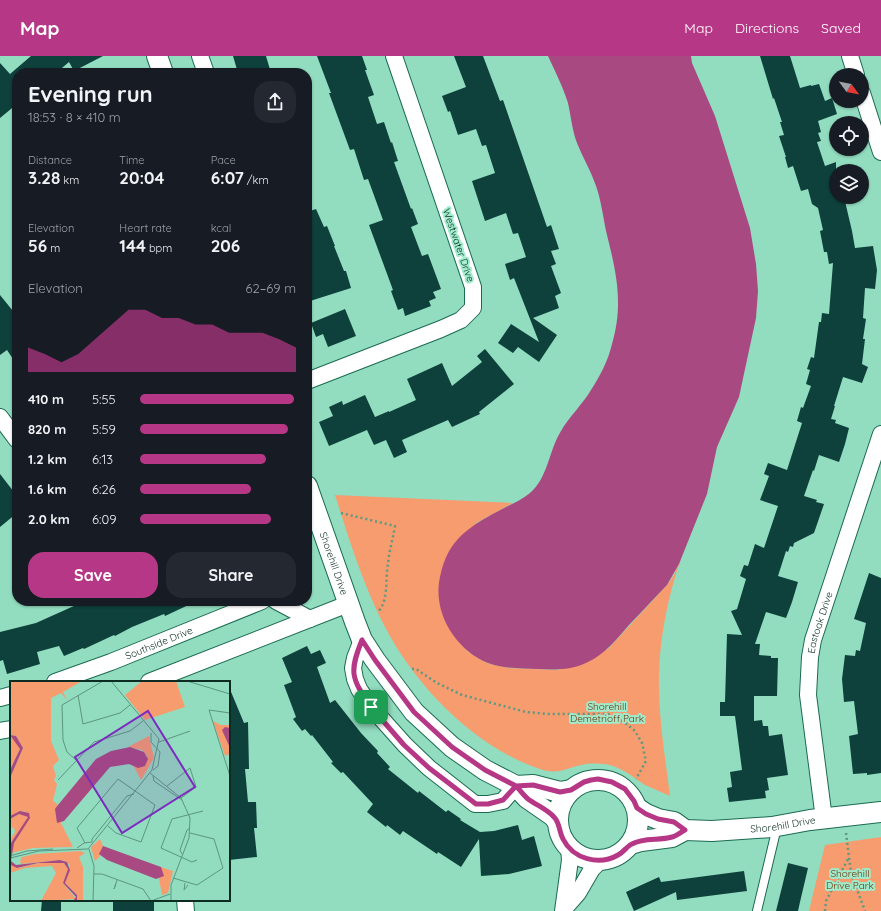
<!DOCTYPE html>
<html lang="en">
<head>
<meta charset="utf-8">
<style>
  :root { --surface:#171b24; --page:#242831; --text:#f1f3f6; --muted:#9ea1a6; --accent:#b63785 }
  body { margin:0; font-family:Quicksand,sans-serif; background:var(--page); color:var(--text); height:100vh; display:flex; flex-direction:column; font-size:15px; white-space:nowrap }
  * { box-sizing:border-box; margin:0 }
  p { font-size:13px; color:var(--muted) }
  .icon { flex:none; width:22px; height:22px; fill:none; stroke:currentColor; stroke-width:2; stroke-linecap:round; stroke-linejoin:round }
  .map { position:relative; flex:1; overflow:hidden }
  .drawer { position:absolute; left:12px; top:12px; width:300px; height:538px; display:flex; flex-direction:column; background:var(--surface); border-radius:16px; box-shadow:0 1px 3px #0004 }
  .drawer>* { flex:none }
  .needle { width:26px; rotate:122deg }
  .tools { position:absolute; left:829px; top:12px; display:grid; gap:8px }
  .tools a { display:grid; place-items:center; width:40px; height:40px; border-radius:50%; background:var(--surface); box-shadow:0 1px 3px #0004; font-size:20px }
  .pin { position:absolute; display:grid; place-items:center; width:34px; height:34px; color:#fff; margin:-17px; border-radius:8px; box-shadow:0 2px 6px #0006 }
  .round { display:grid; place-items:center; flex:none; width:42px; height:42px; border-radius:16px; background:var(--page) }
  .overview { display:flex; align-items:center; justify-content:space-between; height:68px; padding:0 16px }
  h1 { font-size:22px; font-weight:700; line-height:30px }
  .metrics { display:grid; grid-template-columns:repeat(3,1fr); gap:6px; height:68px; padding:4px 16px }
  .metrics div { display:grid; align-content:center }
  .metrics b { font-size:17px; font-weight:700 }
  .metrics small { font-size:11px; font-weight:400 }
  .metrics p { font-size:11px }
  .chart { height:112px; padding:8px 16px }
  .chart p { display:flex; justify-content:space-between }
  .chart svg { width:100%; height:72px; margin-top:4px; fill:var(--accent); opacity:.7 }
  .primary-button { display:flex; gap:8px; margin-top:auto; padding:8px 16px }
  .primary-button a { flex:1; height:46px; border-radius:16px; background:var(--accent); color:#fff; font-size:16px; font-weight:700; line-height:46px; text-align:center }
  .primary-button a+a { background:var(--page); color:var(--text) }
  ul { padding:0 16px; list-style:none; font-size:13px }
  li { display:grid; grid-template-columns:64px 48px 1fr; align-items:center; height:30px }
  li i { height:10px; border-radius:5px; background:var(--accent) }
  header { display:flex; align-items:center; gap:24px; box-sizing:border-box; height:56px; padding:0 20px; background:var(--accent); color:#fff }
  header strong { font-size:19px }
  nav { display:flex; gap:22px; margin-inline-start:auto; font-size:14px }
  .map>svg:first-child { display:block }
  .green { fill:#f69c6f }
  .water { fill:#a94981 }
  .building { fill:#0e403c }
  .lines { fill:none; stroke-linecap:round; stroke-linejoin:round }
  .service-casing { stroke:#1b6b51; stroke-width:10 }
  .minor-casing { stroke:#1b6b51; stroke-width:18 }
  .tertiary-casing { stroke:#1b6b51; stroke-width:22 }
  .path { stroke:#5d9881; stroke-width:2.5; stroke-dasharray:2 3; stroke-linecap:butt }
  .service { stroke:#fff; stroke-width:8 }
  .minor { stroke:#fff; stroke-width:16 }
  .tertiary { stroke:#fff; stroke-width:20 }
  .route-casing { stroke:#fff; stroke-width:8 }
  .route { stroke:#b63785; stroke-width:5 }
  .labels { text-anchor:middle; stroke-width:4; stroke-linejoin:round; paint-order:stroke }
  .street-label { font-size:10px; fill:#0c2c21; stroke:#9febcc }
  .park-label { font-size:10px; fill:#703108; stroke:#9febcc }
  .inset-road { fill:none; stroke:#5c9680; stroke-width:1 }
  .view { fill:#7b2cbf; fill-opacity:0.15; stroke:#7b2cbf; stroke-width:2 }
  .inset-edge { fill:none; stroke:#0c2c21; stroke-width:2 }
</style>
</head>
<body>
<header>
<strong>Map</strong>
<nav><a>Map</a><a>Directions</a><a>Saved</a></nav>
</header>
<div class="map">
<svg width="881" height="855" viewBox="0 0 881 855">
  <rect width="100%" height="100%" fill="#92ddbf"/>
  <g class="green">
    <path d="M335 439 513 447 476 467 467 595 478 602 490 608 510 612 558 614 608 593 667 529 674 519 681 503C668 540 660 579 659 619 658 659 665 700 670 740 662 736 653 733 645 729 633 721 620 710 605 708 600 708 593 707 587 708 569 710 560 720 540 713 476 692 416 631 385 571 363 529 349 483 335 439Z"/>
    <polygon points="881,781 881,855 809,855 825,789"/>
  </g>
  <path class="water" d="M548 0H691L692 7 715 60 750 172 756 208 758 235 756 262 739 341 717 391 707 438 679 508 667 529C654 542 642 556 629 569 617 583 605 598 588 606 572 614 556 614 538 613 522 612 504 613 488 607 456 594 432 557 440 521 448 481 472 469 506 451 514 447 523 443 530 437 548 422 549 394 561 375 569 361 582 349 591 334 600 320 608 305 612 288 624 247 616 215 606 175 603 160 601 144 596 130 591 115 583 102 577 87 572 74 571 60 568 47 563 31 555 15 548 0Z"/>
  <g class="building">
    <polygon points="31,0 103,0 74,15 69,6 56,17 17,17 17,48 0,62 0,7 10,18"/>
    <polygon points="233,0 266,0 271,17 238,17"/>
    <polygon points="317,0 362,0 367,14 365,14 374,39 368,41 377,68 384,66 391,87 392,86 398,105 394,106 411,153 412,152 418,168 411,171 422,200 428,198 441,233 433,236 436,242 429,245 431,250 405,260 403,252 398,254 391,235 393,234 369,169 383,164 368,123 364,124 354,93 350,94 329,37 331,37"/>
    <polygon points="454,0 483,0 500,45 503,44 547,171 551,169 559,193 551,195 556,208 551,210 561,237 555,240 559,252 533,262 557,279 539,306 518,291 513,297 498,287 511,268 539,286 514,222 510,224 505,208 526,201 518,177 513,178 506,157 485,165 472,125 495,117 486,89 482,90 476,73 458,79 450,55 448,56 442,40 466,31"/>
    <polygon points="760,0 790,0 800,32 811,29 811,30 819,28 825,45 832,42 837,58 818,65 821,76 818,77 821,85 817,86 825,110 836,106 836,141 844,141 852,175 855,192 873,190 877,214 875,233 865,232 863,262 866,263 863,283 865,283 862,308 868,311 862,327 843,321 834,350 835,350 831,363 836,364 835,367 849,372 845,388 839,406 819,399 814,415 813,414 804,440 817,444 816,446 824,448 814,477 794,487 793,491 790,490 788,496 786,495 778,520 798,526 792,546 786,562 766,556 755,588 760,588 759,599 771,600 771,602 778,602 777,640 754,640 754,665 762,664 763,670 768,670 769,680 782,678 788,719 767,722 769,734 765,735 766,742 729,746 727,732 732,731 730,716 742,714 735,660 720,660 720,646 725,646 727,578 742,579 731,555 737,553 746,523 740,520 744,509 748,510 755,488 764,492 778,450 760,444 769,420 764,418 768,407 787,414 802,367 797,365 801,351 803,352 811,330 806,328 810,314 807,313 811,301 814,302 819,266 821,266 822,257 829,258 833,207 829,208 827,196 824,196 820,175 823,174 818,152 812,148 808,133 801,135 793,110 788,112 785,101 786,101 779,80 784,79 780,66 782,66 774,42 773,43"/>
    <polygon points="316,153 324,171 327,170 335,190 334,190 344,215 346,215 351,232 307,246 307,156"/>
    <polygon points="0,239 17,260 17,309 7,294 0,299"/>
    <polygon points="345,253 356,280 328,291 323,278 316,281 311,267"/>
    <polygon points="485,293 514,328 479,356 480,358 452,371 448,364 402,384 407,396 394,402 386,384 374,389 367,374 329,390 319,366 333,360 329,351 342,345 343,349 365,339 375,361 389,355 389,356 416,344 407,323 442,307 452,330 482,306 477,300"/>
    <polygon points="0,418 17,440 17,457 0,471"/>
    <polygon points="869,517 881,522 881,717 867,719 867,717 853,718 849,680 858,678 854,645 844,646 842,623 845,599 855,600 856,594 860,595 866,567 854,563"/>
    <polygon points="85,545 197,545 165,560 164,558 132,571 115,580 114,579 84,593 83,592 64,600 59,590 37,596 40,608 7,618 3,604 0,605 0,576 36,567"/>
    <polygon points="307,590 311,598 320,594 326,607 317,611 330,647 335,644 361,677 378,695 377,697 390,711 388,713 418,737 419,735 446,756 448,754 461,763 460,764 480,776 494,775 518,769 522,784 534,780 542,810 509,818 481,820 479,783 461,811 438,796 437,798 403,775 400,779 387,769 386,771 367,756 373,748 343,716 341,717 331,707 333,706 312,679 311,680 305,673 302,675 293,663 296,661 284,629 292,626 282,602"/>
    <polygon points="229,631 244,667 248,666 249,713 245,713 248,746 256,746 257,772 254,772 257,801 229,804"/>
    <polygon points="788,807 808,812 800,846 798,855 776,855"/>
    <polygon points="744,815 747,835 677,844 676,836 634,855 626,836 659,821 661,826"/>
    <polygon points="42,844 61,844 61,855 41,855"/>
    <rect x="113" y="844" width="41" height="11"/>
  </g>
  <g class="lines">
    <defs>
      <polyline id="service" points="757,855 777,771"/>
      <g id="minor">
        <polyline points="200,0 206,17"/>
        <polyline points="850,0 856,19"/>
        <polyline points="862,37 881,96"/>
        <polyline points="307,325 441,273 461,264 473,252 473,231 394,0"/>
        <polyline points="0,361 17,384"/>
        <polyline points="276,545 310,563"/>
        <polyline points="362,584 355,602 353,612 355,623 359,633 371,651 405,689 429,712 475,748 488,748 503,745 516,730"/>
        <path id="s1" d="M55 626 111 606 262 545"/>
        <polyline points="149,626 348,548"/>
        <polyline points="0,642 11,639"/>
        <polyline points="0,675 11,673"/>
        <path id="s2" d="M824 763 808 639 810 601 813 584 881 378"/>
        <polyline points="185,844 186,855"/>
        <polyline points="564,853 578,837 592,813 600,805"/>
        <polyline points="563,855 570,804 569,792"/>
      </g>
      <g id="tertiary">
        <polyline points="157,0 163,17"/>
        <path id="s3" d="M307 430 355 566 362 584 375 604 414 656 452 691 485 714 516 730 527 742 553 760 558 766"/>
        <circle cx="598" cy="764" r="40"/>
        <polyline points="516,730 533,729 560,736 571,734"/>
        <path id="s4" d="M637 752 646 758 658 763 674 766 685 774 712 775 772 771 810 764 881 756"/>
        <polyline points="631,788 641,785 672,781 685,774"/>
      </g>
    </defs>
    <use href="#service" class="service-casing"/>
    <use href="#minor" class="minor-casing"/>
    <use href="#tertiary" class="tertiary-casing"/>
    <g class="path">
      <path d="M341 457 395 470C393 483 389 495 388 508 385 523 389 544 378 556"/>
      <polyline points="412,613 416,613 437,627 462,639 526,656 548,658 608,658 624,666 635,675 642,687 646,705 636,723"/>
      <polyline points="846,777 851,817 865,855"/>
      <polyline points="825,855 826,845 848,803"/>
    </g>
    <use href="#service" class="service"/>
    <use href="#minor" class="minor"/>
    <use href="#tertiary" class="tertiary"/>
  </g>
  <g class="lines">
    <defs>
      <path id="route" d="M371 651 404 689 429 712 476 748H488L503 744 516 730C520 734 524 740 528 743 536 749 547 753 554 761 560 767 559 776 563 783 573 803 599 810 618 799 624 796 627 790 632 788 644 781 659 785 672 781 676 780 681 776 685 774L674 766 658 763 646 758 637 752 634 745 625 733 612 726 598 723 591 724 584 726 571 734 560 736 533 729 516 730 485 714 452 691 414 656 375 604 362 584C349 616 351 622 371 651"/>
    </defs>
    <use href="#route" class="route-casing"/>
    <use href="#route" class="route"/>
  </g>
  <g class="labels">
    <g class="street-label">
      <text transform="translate(459 189) rotate(71)" y="4">Westwater Drive</text>
      <text dy="4" stroke="none"><textPath href="#s3" startOffset="82">Shorehill Drive</textPath></text>
      <text dy="4" stroke="none"><textPath href="#s2" startOffset="199">Eastoak Drive</textPath></text>
      <text dy="4" stroke="none"><textPath href="#s1" startOffset="111">Southside Drive</textPath></text>
      <text dy="4" stroke="none"><textPath href="#s4" startOffset="152">Shorehill Drive</textPath></text>
    </g>
    <g class="park-label">
      <text x="607" y="654">Shorehill<tspan x="607" dy="12">Demetrioff Park</tspan></text>
      <text x="850" y="821">Shorehill<tspan x="850" dy="12">Drive Park</tspan></text>
    </g>
  </g>
  <g transform="translate(10 625)">
    <rect width="220" height="220" fill="#92ddbf"/>
    <path d="M0 0H72L53 11 57 19 51 12 41 17V60L49 79 43 85 46 95 44 99 47 103 43 120 48 124 46 127 51 142 63 166 23 167 1 172 4 162 20 135 14 130 0 135V97L13 67 6 55 0 54ZM132 0H166L175 26 135 39 115 14ZM203 40 211 44H220V73L215 75ZM139 55 144 77 131 99 123 84 126 86 137 81V75L132 69 118 66ZM1 56 6 58 10 68 0 89ZM9 133H14L18 137 0 166V159L5 151 4 147 0 146V138ZM90 158 93 165 90 175 85 180 81 166ZM70 170 75 172 69 176 73 186V220H67V214L55 202 60 185 57 181 51 179 11 183 10 180 12 176 25 173ZM0 181 9 187 28 182H54L58 188 53 202 66 218 31 220 46 192 42 185 15 187 0 192ZM151 186 163 190 158 212 152 214 149 198Z" fill="#f69c6f"/>
    <path d="M215 46 220 47V67L212 49ZM0 54 6 55 13 67 0 97V89L10 68ZM120 66 134 71 138 78 135 85 128 87 119 83 100 86 54 140 47 142 45 128 48 124 86 78 101 70ZM10 130 19 132 20 137 4 162 1 180 6 184 50 179 57 181 60 189 55 202 67 214V220H63L66 216 53 202 58 188 54 182H28L7 187 1 184V162L18 136 9 133 0 138V135ZM93 165 151 186 154 195 146 198 97 179 89 173Z" fill="#a94981"/>
    <path class="inset-road" d="M177 0 220 13M68 14 73 43 110 32 120 24M220 32 199 29 220 95M141 52V61L150 71 148 85 143 89M149 61 180 50M66 79 57 71 53 59 52 24 93 0M140 92 171 117 180 137 179 157 161 204V220M143 95 144 100 172 119M48 99 84 61 120 50 133 40M157 105 180 87 186 106 171 117M82 161V158L117 115 124 113M75 162 67 147 108 98 145 124 131 161 106 152 98 145M67 167 74 162 82 161M79 168 84 185 83 220M172 173 170 169 177 149 180 147M0 175 17 170 43 168M0 177 29 170 78 168 142 89 149 58 101 0M187 179 182 181 151 167 162 138 193 130M84 193H92L133 208 141 220M163 197 187 204 213 187 204 158 180 152M175 202 174 209 178 204M106 203 104 208 107 199M141 220 160 213"/>
    <path class="view" d="M138 30 185 106 112 152 65 76Z"/>
    <rect width="220" height="220" class="inset-edge"/>
  </g>
</svg>
<div class="tools">
<a><svg class="needle" viewBox="-14 -14 28 28"><path d="M0-13l5 13h-10z" fill="#e53935"/><path d="M0 13l5-13h-10z" fill="#9ea1a6"/></svg></a>
<a><svg class="icon" aria-label="locate" viewBox="0 0 24 24"><circle cx="12" cy="12" r="6"/><path d="M12 2v4M12 18v4M2 12h4M18 12h4"/></svg></a>
<a><svg class="icon" aria-label="layers" viewBox="0 0 24 24"><path d="M12 4l9 5-9 5-9-5zM3 14l9 5 9-5"/></svg></a>
</div>
<div class="pin" style="left:371px;top:651px;background:#1e9e55"><svg class="icon" aria-label="arrive" viewBox="0 0 24 24"><path d="M6 21V4h12l-3 4 3 4H6"/></svg></div>
<section class="drawer">
<div class="overview"><div><h1>Evening run</h1><p>18:53 · 8 × 410 m</p></div><a class="round"><svg class="icon" aria-label="share" viewBox="0 0 24 24"><path d="M12 15V3M7 8l5-5 5 5M5 13v7h14v-7"/></svg></a></div>
<div class="metrics">
<div><p>Distance</p><b>3.28<small> km</small></b></div>
<div><p>Time</p><b>20:04</b></div>
<div><p>Pace</p><b>6:07<small> /km</small></b></div>
</div>
<div class="metrics">
<div><p>Elevation</p><b>56<small> m</small></b></div>
<div><p>Heart rate</p><b>144<small> bpm</small></b></div>
<div><p>kcal</p><b>206</b></div>
</div>
<div class="chart"><p><span>Elevation</span>62–69 m</p>
<svg viewBox="0 0 160 44" preserveAspectRatio="none"><path d="M0 44V29L10 33L20 38L30 33L40 24L50 15L60 6L70 6L80 11L90 11L100 15L110 15L120 20L130 20L140 20L150 24L160 29V44z"/></svg>
</div>
<ul>
<li><b>410 m</b>5:55<i style="width:99%"></i></li>
<li><b>820 m</b>5:59<i style="width:95%"></i></li>
<li><b>1.2 km</b>6:13<i style="width:81%"></i></li>
<li><b>1.6 km</b>6:26<i style="width:71%"></i></li>
<li><b>2.0 km</b>6:09<i style="width:84%"></i></li>
</ul>
<div class="primary-button"><a>Save</a><a>Share</a></div>
</section>
</div>
</body>
</html>
